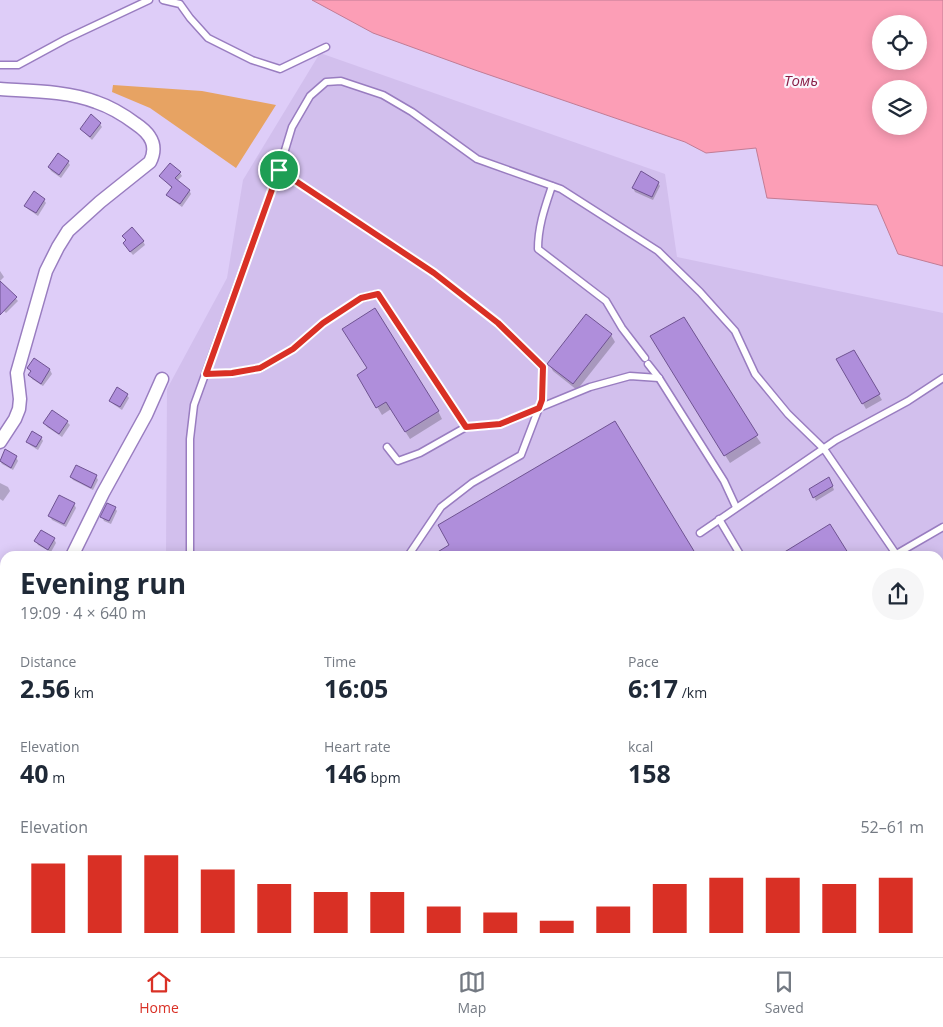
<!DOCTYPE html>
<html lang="en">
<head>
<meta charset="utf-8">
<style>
  :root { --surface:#fff; --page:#f6f6f7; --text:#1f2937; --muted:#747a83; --line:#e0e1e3; --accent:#d93025 }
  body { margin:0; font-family:"Open Sans",sans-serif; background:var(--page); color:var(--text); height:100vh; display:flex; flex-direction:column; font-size:19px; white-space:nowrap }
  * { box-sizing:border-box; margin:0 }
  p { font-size:16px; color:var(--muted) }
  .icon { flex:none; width:28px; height:28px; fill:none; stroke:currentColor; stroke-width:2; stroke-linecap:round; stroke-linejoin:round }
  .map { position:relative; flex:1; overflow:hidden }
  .sheet { position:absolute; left:0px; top:551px; width:944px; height:406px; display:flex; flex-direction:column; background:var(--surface); border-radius:15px 15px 0 0; box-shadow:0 2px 12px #0003 }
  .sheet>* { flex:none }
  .controls { position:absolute; left:872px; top:15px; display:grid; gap:10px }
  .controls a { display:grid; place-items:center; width:55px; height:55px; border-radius:50%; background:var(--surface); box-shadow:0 2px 12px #0003; font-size:25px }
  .pin { position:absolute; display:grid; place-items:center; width:42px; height:42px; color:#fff; margin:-21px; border:2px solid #fff; border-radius:50%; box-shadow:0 1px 5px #0007 }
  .round { display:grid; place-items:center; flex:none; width:52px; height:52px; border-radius:26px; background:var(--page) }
  .headline { display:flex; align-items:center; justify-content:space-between; height:85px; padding:0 20px }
  h1 { font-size:28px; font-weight:700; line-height:38px }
  .figures { display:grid; grid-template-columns:repeat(3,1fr); gap:8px; height:85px; padding:5px 20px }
  .figures div { display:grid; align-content:center }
  .figures b { font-size:25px; font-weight:700 }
  .figures small { font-size:14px; font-weight:400 }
  .figures p { font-size:14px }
  .chart { height:140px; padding:10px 20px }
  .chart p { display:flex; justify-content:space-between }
  .chart svg { width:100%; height:90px; margin-top:5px; stroke:var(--accent); stroke-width:6 }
  .tab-bar { display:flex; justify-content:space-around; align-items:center; height:70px; border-top:1px solid var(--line); background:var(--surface); font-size:14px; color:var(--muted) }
  .tab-bar a { display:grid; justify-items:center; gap:2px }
  .tab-bar .on { color:var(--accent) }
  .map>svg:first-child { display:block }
  .built { fill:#d2bfed }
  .green { fill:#e7a363 }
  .water { fill:#fc9eb6; stroke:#c27c95; fill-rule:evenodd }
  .shadow { fill:#0003 }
  .building { fill:#af8edb; stroke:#6f5392 }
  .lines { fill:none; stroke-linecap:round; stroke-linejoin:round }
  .lane-casing { stroke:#997dc0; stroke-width:9 }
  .street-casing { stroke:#997dc0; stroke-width:15 }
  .lane { stroke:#fff; stroke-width:6 }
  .street { stroke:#fff; stroke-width:12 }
  .rail-casing { stroke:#786a8c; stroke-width:5 }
  .rail { stroke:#f9f6fd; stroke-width:3; stroke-dasharray:9; stroke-linecap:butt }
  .route-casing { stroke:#fff; stroke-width:10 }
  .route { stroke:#d93025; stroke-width:6 }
  .labels { text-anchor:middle; stroke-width:4.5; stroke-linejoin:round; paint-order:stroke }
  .water-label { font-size:15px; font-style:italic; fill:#8a1f47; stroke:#f9f6fd }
</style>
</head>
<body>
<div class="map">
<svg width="943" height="957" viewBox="0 0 943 957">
  <rect width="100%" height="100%" fill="#decdf8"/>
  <polygon class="built" points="320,53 665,174 677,257 943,313 943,957 0,957 0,929 5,926 5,952 939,952 939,556 166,556 167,389 227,278 243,180"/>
  <polygon class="green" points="113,85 202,91 276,105 236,168 150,108 112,92"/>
  <path class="water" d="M312 0H943V266L898 254 877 205 767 198 756 148 706 153 685 142 475 70 373 33ZM881 24H919V61H881ZM881 89H919V126H881Z"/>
  <g class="shadow">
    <polygon points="100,124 102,127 92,140 81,129"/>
    <polygon points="68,162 70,165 61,178 51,171 49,167"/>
    <polygon points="180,173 182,176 177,181 189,190 191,194 182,207 170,198 168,195 172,188 160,176"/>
    <polygon points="658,183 660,186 653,200 635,192 633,188"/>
    <polygon points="44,200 46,203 38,216 28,209 26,206"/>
    <polygon points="143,241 145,245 133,255 126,247"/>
    <polygon points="0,271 4,277 0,281"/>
    <polygon points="0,282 18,301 6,313 0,307"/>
    <polygon points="611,335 615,342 577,390 553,371 549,364"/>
    <polygon points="656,344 756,436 761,443 730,463"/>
    <polygon points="853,351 882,400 866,409 838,359"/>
    <polygon points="34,360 50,370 52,374 43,386 32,379 30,375 31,372 29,368"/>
    <polygon points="358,375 438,411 442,419 410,439 391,409 382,415"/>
    <polygon points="127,395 129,398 122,410 113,404 111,401"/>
    <polygon points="53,412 67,422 70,425 62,437 47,427 45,424"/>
    <polygon points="615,423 696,556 433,556 450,546"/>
    <polygon points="41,437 43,441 38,450 30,445 28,442"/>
    <polygon points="16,457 18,461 13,470 2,464 0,461"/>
    <polygon points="96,476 98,480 93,490 73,480 71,477"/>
    <polygon points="831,482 834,490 816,501 811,489"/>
    <polygon points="0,483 8,487 10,491 3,501 0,499"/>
    <polygon points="74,504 76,508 66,527 52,520 50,516"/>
    <polygon points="115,508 117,511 111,524 104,521 102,517"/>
    <polygon points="829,526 848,556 780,556"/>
    <polygon points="42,531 54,539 56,543 51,552 38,545 36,541"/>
    <polygon points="942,594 943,877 939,880 939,597"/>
    <polygon points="374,952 382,952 376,956"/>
    <polygon points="908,952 921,952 924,957 911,957"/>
  </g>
  <g class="building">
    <polygon points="91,114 101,123 90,137 80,129"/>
    <polygon points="58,153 69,161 59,175 48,167"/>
    <polygon points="170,163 181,172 175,178 190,190 180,204 166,195 172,187 159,176"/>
    <polygon points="641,171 659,182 652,197 632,188"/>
    <polygon points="34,191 45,199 36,213 24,206"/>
    <polygon points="132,227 144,241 130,252 123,243 126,240 122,236"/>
    <polygon points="0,281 17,297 0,315"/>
    <polygon points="375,308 439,411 405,432 386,402 376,408 357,375 367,368 342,329"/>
    <polygon points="586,314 612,334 573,384 547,364"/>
    <polygon points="684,317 758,435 724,456 650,336"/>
    <polygon points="854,350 880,394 862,404 836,359"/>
    <polygon points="34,358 50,369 41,384 28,375 31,371 27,368"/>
    <polygon points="117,387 128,394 120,407 109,401"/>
    <polygon points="52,410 68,421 59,434 43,423"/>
    <polygon points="615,421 697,556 431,556 449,545 438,525"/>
    <polygon points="32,431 42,437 36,447 26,442"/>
    <polygon points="5,449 17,456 11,468 0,461"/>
    <polygon points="76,465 97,475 91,488 70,477"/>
    <polygon points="829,477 833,486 813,498 809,489"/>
    <polygon points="59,495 75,503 64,524 48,516"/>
    <polygon points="107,503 116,507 109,521 100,517"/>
    <polygon points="830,524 850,556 778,556"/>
    <polygon points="41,530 55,538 48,550 34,541"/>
  </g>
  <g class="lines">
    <defs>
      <g id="lane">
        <polyline points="163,0 180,4 190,18 208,38 252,60 280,69 326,47"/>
        <polyline points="0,65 18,65 66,39 149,0"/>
        <polyline points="279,170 434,273 498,323 543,367 542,400 521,455 472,483 441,507 408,556"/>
        <path d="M552 186C545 207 538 226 538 249L606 301 622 328 645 358"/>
        <polyline points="648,364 659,378 724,481 736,507"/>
        <polyline points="206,374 232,373 261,368 293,349 323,323 361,298 378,294 466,427"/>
        <polyline points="387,447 398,461 420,453 466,427 500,424 590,387 630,376 659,378"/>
        <polyline points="719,519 741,556"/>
        <polyline points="700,533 836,440 908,401 943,378"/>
        <polyline points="190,556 190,439 194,405 279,170 292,127 310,96 326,82 341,81 383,95 412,112 477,159 561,189 658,251 700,292 735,331 755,374 788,414 824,449 896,554"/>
        <polyline points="893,556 943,527"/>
        <polyline points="939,585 943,582"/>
        <polyline points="939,881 943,878"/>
        <polyline points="365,952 368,957"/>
        <polyline points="809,952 814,957"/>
        <polyline points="391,957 402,952"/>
        <polyline points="560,957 568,952"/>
        <polyline points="829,957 835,952"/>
      </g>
      <g id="street">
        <path d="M0 89C30 91 68 91 96 102 111 107 124 115 136 124 151 134 158 146 150 162L100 202 68 231 58 247 46 271 17 373 20 399 19 409 15 419 0 442"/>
        <polyline points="72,556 103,493 146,415 162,379"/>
        <polyline points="0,849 5,846"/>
      </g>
    </defs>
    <use href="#lane" class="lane-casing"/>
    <use href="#street" class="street-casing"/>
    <use href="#lane" class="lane"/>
    <use href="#street" class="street"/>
    <defs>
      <polyline id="rail" points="680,957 684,952"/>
    </defs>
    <use href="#rail" class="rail-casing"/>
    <use href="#rail" class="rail"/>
  </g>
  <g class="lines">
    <defs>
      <polygon id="route" points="279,170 434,273 498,323 543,367 542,400 539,408 500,424 466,427 378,294 361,298 323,323 293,349 260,368 232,373 206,374"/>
    </defs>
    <use href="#route" class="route-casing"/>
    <use href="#route" class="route"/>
  </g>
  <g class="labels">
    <g class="water-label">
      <text x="801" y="86">Томь</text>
    </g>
  </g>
</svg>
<div class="controls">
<a><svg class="icon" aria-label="locate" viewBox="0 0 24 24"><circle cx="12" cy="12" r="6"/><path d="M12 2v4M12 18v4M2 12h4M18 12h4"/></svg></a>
<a><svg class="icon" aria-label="layers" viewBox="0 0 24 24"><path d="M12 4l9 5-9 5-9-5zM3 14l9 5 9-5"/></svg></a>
</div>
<div class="pin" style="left:279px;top:170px;background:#1e9e55"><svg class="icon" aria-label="arrive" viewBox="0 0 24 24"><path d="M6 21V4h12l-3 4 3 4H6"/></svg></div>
<section class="sheet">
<div class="headline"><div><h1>Evening run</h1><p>19:09 · 4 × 640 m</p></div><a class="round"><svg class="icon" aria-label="share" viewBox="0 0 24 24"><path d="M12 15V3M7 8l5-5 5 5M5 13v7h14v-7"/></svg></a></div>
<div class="figures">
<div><p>Distance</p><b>2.56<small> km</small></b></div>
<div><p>Time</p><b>16:05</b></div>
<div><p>Pace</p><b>6:17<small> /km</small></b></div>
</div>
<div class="figures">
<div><p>Elevation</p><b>40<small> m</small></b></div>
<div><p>Heart rate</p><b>146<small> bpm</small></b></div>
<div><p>kcal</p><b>158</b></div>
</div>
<div class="chart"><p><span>Elevation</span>52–61 m</p>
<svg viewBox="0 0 160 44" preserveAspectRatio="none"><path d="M5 44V10M15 44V6M25 44V6M35 44V13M45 44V20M55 44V24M65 44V24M75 44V31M85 44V34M95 44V38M105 44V31M115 44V20M125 44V17M135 44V17M145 44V20M155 44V17"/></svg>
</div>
</section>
</div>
<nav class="tab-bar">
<a class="on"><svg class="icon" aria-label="home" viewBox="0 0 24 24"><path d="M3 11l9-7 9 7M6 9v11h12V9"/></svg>Home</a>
<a><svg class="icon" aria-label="map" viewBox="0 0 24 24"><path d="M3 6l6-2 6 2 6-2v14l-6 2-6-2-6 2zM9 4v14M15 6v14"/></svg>Map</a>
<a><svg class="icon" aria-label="saved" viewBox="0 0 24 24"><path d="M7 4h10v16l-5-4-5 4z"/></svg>Saved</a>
</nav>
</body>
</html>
